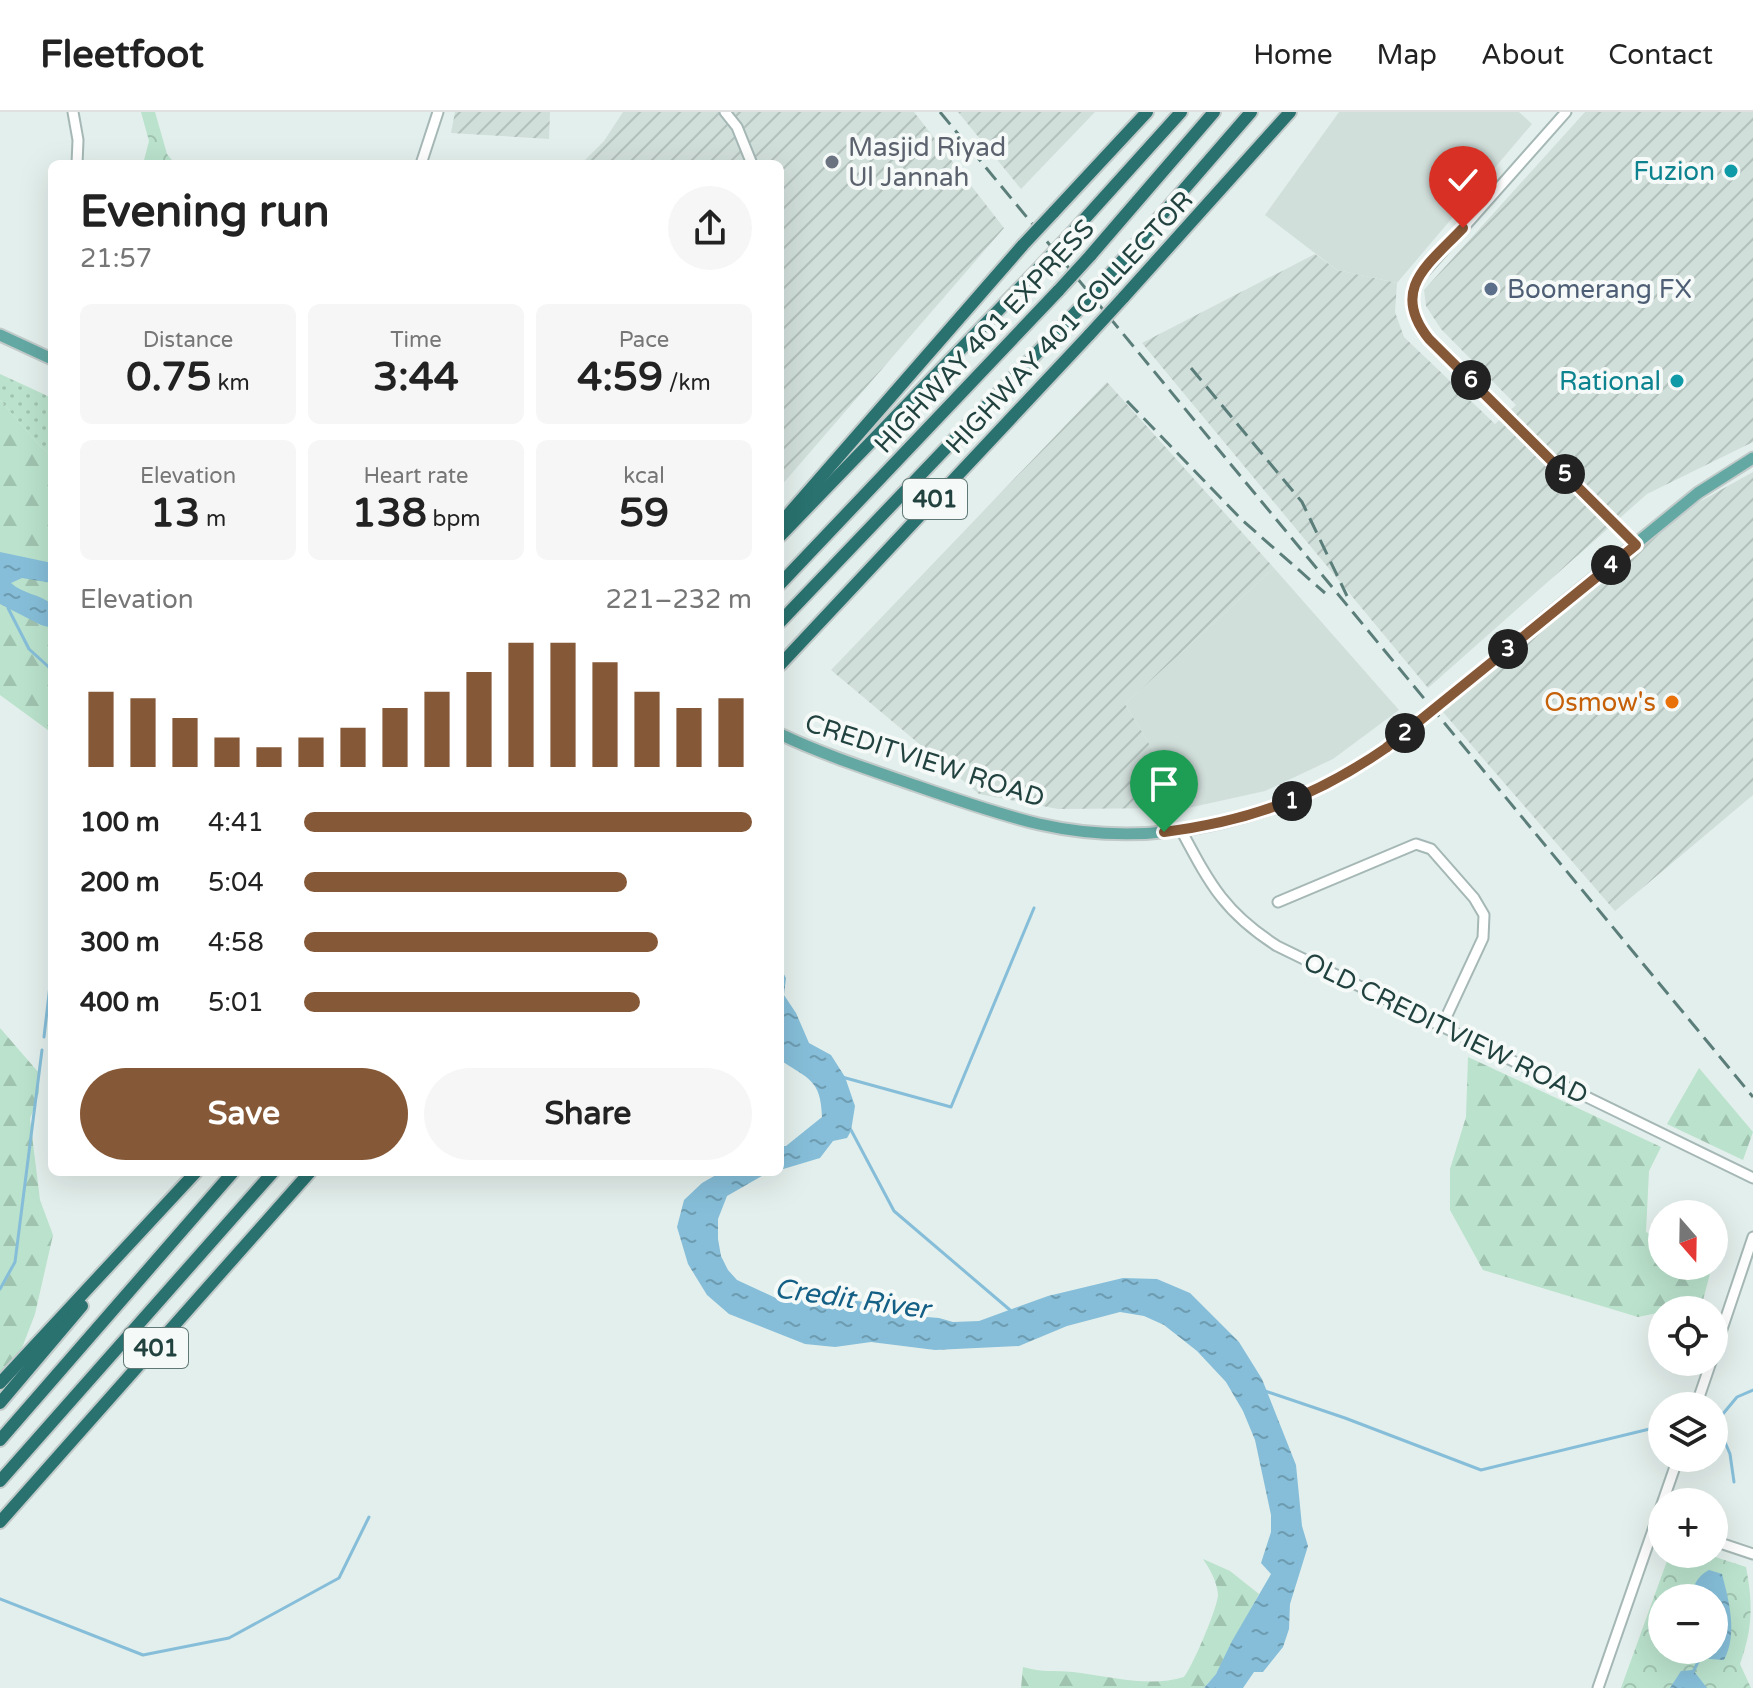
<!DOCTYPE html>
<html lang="en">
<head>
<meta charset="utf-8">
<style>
  :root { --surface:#fff; --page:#f6f6f6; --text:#222; --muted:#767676; --line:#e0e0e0; --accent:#855837 }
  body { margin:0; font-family:"Varela Round",sans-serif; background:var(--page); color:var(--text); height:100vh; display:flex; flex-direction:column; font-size:30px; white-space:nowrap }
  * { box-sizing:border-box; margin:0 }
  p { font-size:26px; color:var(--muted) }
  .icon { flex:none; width:44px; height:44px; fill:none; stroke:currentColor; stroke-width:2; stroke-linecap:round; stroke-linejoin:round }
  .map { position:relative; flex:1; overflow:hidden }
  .details { position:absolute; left:48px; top:48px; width:736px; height:1016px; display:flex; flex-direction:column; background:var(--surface); border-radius:12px; box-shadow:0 8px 32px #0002 }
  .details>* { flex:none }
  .needle { width:52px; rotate:160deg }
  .controls { position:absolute; left:1648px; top:1088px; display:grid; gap:16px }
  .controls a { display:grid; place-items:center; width:80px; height:80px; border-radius:50%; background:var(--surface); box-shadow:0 8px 32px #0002; font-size:40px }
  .pin { position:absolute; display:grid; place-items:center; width:68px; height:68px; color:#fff; margin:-82px -34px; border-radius:50% 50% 50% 0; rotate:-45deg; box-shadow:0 0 8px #0007 }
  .pin .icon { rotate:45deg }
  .km { position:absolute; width:40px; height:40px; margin:-20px; border-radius:50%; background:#222; color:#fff; font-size:22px; line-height:40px; text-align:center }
  .round { display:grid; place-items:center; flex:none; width:84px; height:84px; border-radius:42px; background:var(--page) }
  .summary { display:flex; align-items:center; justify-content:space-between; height:136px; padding:0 32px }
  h1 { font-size:44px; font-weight:700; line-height:60px }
  .metrics { display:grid; grid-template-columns:repeat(3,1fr); gap:12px; height:136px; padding:8px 32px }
  .metrics div { display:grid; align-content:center; border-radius:12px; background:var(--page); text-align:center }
  .metrics b { font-size:40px; font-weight:700 }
  .metrics small { font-size:22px; font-weight:400 }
  .metrics p { font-size:22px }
  .chart { height:224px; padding:16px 32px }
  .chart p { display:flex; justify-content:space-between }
  .chart svg { width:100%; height:144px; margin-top:8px; stroke:var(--accent); stroke-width:6 }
  .action { display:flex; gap:16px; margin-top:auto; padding:16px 32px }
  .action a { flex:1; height:92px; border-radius:48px; background:var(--accent); color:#fff; font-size:32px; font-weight:700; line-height:92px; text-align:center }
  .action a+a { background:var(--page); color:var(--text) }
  ul { padding:0 32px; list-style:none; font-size:26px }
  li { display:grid; grid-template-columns:128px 96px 1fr; align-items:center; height:60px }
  li i { height:20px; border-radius:10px; background:var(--accent) }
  header { display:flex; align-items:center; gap:48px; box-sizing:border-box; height:112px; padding:0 40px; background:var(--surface); border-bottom:2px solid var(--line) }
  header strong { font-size:38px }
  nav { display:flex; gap:44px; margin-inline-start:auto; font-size:28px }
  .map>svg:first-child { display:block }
  .built { fill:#d1dfdb }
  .industrial { fill:url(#industrial-furrows) }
  .grass { fill:url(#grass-dots) }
  .forest { fill:url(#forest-firs) }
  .park { fill:url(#park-crowns); fill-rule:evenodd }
  .water { fill:url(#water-ripples) }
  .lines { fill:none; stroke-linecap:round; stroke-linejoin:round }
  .stream { stroke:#86bed9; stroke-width:3 }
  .minor-casing { stroke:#a5b8b5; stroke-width:13 }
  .major-casing { stroke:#c1cac9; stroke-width:15 }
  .highway-casing { stroke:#c1cac9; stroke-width:16 }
  .minor { stroke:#fff; stroke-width:9 }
  .major { stroke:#63a8a3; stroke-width:11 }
  .highway { stroke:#29726f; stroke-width:12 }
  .rail { stroke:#5b7e7a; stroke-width:3; stroke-dasharray:16 8; stroke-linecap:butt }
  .highway-bridge-casing { stroke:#c1cac9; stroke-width:16; stroke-linecap:butt }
  .highway-bridge { stroke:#29726f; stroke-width:12 }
  .route-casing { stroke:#fff; stroke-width:16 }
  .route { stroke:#855837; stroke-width:10 }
  .worship-dot { fill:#6b7280; stroke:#f5faf8; stroke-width:3 }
  .culture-dot { fill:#0f9aa8; stroke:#f5faf8; stroke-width:3 }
  .service-dot { fill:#5c6f8a; stroke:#f5faf8; stroke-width:3 }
  .food-dot { fill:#e8710a; stroke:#f5faf8; stroke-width:3 }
  .labels { text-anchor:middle; stroke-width:8; stroke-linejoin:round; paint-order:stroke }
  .shield { fill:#f5faf8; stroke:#617976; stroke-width:2 }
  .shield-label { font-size:24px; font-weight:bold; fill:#21423f }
  .worship-label { font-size:26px; fill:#5b616d; stroke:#f5faf8; text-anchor:start }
  .culture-label { font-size:26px; fill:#0d838f; stroke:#f5faf8; text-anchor:end }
  .service-label { font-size:26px; fill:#4e5e75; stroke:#f5faf8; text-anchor:start }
  .street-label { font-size:26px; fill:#21423f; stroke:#f5faf8 }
  .food-label { font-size:26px; fill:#c56008; stroke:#f5faf8; text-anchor:end }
  .water-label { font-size:28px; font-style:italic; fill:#145f85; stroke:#f5faf8 }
</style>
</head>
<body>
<header>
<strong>Fleetfoot</strong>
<nav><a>Home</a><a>Map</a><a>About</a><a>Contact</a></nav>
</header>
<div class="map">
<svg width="1753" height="1576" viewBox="0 0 1753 1576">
  <defs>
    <pattern id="industrial-furrows" width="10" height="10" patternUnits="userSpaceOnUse" patternTransform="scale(2)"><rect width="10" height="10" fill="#d1dfdb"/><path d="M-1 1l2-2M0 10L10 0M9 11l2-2" fill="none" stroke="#b3c1bd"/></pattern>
    <pattern id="grass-dots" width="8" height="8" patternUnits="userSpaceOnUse" patternTransform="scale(2)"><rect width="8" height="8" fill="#bae2cc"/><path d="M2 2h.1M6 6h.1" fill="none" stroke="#a0c3b0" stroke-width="1.8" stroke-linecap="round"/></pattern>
    <pattern id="forest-firs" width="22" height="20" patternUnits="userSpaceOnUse" patternTransform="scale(2)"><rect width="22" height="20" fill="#bae2cc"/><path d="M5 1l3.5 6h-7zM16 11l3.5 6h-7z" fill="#a0c3b0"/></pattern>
    <pattern id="park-crowns" width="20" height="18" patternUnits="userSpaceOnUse" patternTransform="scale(2)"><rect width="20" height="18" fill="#bae2cc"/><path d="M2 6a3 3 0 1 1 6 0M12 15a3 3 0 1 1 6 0" fill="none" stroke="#a0c3b0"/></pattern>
    <pattern id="water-ripples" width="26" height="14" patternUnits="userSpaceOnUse" patternTransform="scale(2)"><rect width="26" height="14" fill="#86bed9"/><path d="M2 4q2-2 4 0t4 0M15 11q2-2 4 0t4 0" fill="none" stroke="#6d9cb1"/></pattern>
  </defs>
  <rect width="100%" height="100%" fill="#e3efec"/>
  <g class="built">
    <polygon points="1339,0 1519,0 1532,12 1397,171 1337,158 1265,103"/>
    <polygon points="1274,456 1399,598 1333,647 1265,679 1188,696 1125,592"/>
  </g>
  <g class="industrial">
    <polygon points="455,0 550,0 549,27 451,21"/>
    <polygon points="623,0 914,0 1004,116 780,375 780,52 581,52 604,29"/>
    <polygon points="958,0 1095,0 1021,77"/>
    <polygon points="1585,0 1753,0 1753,330 1647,382 1428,576 1142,231 1315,142 1337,158 1397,171 1395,200 1404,225 1495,312 1516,293 1441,217 1426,194 1424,178"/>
    <polygon points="1107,270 1274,456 1125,592 1188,696 1058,697 979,682 831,558"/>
    <polygon points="1753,360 1753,683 1615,799 1442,599 1690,395"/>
  </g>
  <polygon class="grass" points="0,262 52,286 52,344 40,334 0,288"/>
  <g class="forest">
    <polygon points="0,288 40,334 52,344 52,621 0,583"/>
    <polygon points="0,916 39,961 39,981 30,1007 40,1088 53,1123 35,1202 12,1262 0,1262"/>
    <polygon points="1468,945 1661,1035 1649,1059 1646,1120 1662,1128 1662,1154 1712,1154 1702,1192 1662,1198 1662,1200 1638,1205 1483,1158 1450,1098 1450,1057 1466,1005"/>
    <polygon points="1699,956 1753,1020 1743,1048 1667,1012"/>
    <path d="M1203 1447 1230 1459 1259 1482 1216 1562 1204 1576H1021L1023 1555C1043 1561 1053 1558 1073 1560 1108 1564 1150 1576 1184 1565 1192 1556 1219 1493 1218 1482 1217 1470 1210 1457 1203 1447Z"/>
  </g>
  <g class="park">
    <polygon points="141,0 155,0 167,42 175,52 143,52 149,29"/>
    <path d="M1683 1442H1706L1746 1455C1753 1492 1753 1516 1740 1552L1751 1576H1621L1667 1449ZM1662 1486H1714V1538H1662Z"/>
  </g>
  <g class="water">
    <path d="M0 440 52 451V471L22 466 11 471C23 482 39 482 52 492V516L41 513 0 492Z"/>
    <path d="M780 855 786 866 784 883 796 901 809 931 831 943 845 965 855 994 851 1019 847 1026 833 1029 820 1046 780 1058V1034H786L822 1005C821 967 808 967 780 948Z"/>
    <polygon points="721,1060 769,1060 727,1084 718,1107 718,1127 721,1144 728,1158 737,1168 778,1187 835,1186 880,1192 914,1204 939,1206 953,1210 979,1209 1048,1184 1123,1166 1157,1167 1190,1181 1239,1230 1262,1267 1296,1353 1302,1414 1308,1434 1290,1492 1289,1517 1283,1535 1263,1560 1254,1560 1243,1576 1204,1576 1216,1562 1232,1529 1271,1462 1261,1451 1271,1420 1271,1403 1255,1328 1243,1299 1226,1270 1197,1239 1164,1213 1144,1204 1120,1200 1067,1214 1019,1234 935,1238 871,1230 835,1235 805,1232 729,1202 707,1183 688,1152 677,1115 684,1088 702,1071"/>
    <path d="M1709 1458 1722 1462C1729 1489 1738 1522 1724 1548L1709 1547 1701 1538H1714V1486H1693C1691 1474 1699 1463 1709 1458Z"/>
    <polygon points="1693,1558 1707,1576 1670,1576 1681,1559"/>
  </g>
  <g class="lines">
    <g class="stream">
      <polyline points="8,496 29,537 52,558"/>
      <polyline points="44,925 52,856"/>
      <polyline points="842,965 951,995 1034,796"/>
      <polyline points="851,1018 894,1099 1010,1198"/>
      <polyline points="0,1177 15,1150 42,938"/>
      <polyline points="1265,1279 1345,1306 1481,1358 1662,1314"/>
      <polyline points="1714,1301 1722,1303 1737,1285 1753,1278"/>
      <polyline points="1714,1304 1730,1342 1734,1370"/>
      <polyline points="0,1487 143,1543 229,1526 339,1466 369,1405"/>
      <polyline points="1693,1560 1704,1538"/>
    </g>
    <defs>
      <g id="minor">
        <polyline points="73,0 78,28 77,52"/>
        <polyline points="725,0 737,15 752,52"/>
        <path d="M1566 0 1418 167C1404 189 1414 209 1429 227L1636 433"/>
        <polyline points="421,52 438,0"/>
        <path d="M1181 718C1210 772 1224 800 1277 834L1753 1066"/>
        <polyline points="1278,790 1416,732 1431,737 1474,786 1484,803 1483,826 1442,914"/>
        <polyline points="1714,1241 1753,1125"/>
        <polyline points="1696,1294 1711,1250"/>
        <polyline points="1714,1429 1753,1442"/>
        <polyline points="1598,1576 1678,1346"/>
      </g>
      <g id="major">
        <polyline points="0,223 52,247"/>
        <path d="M780 622C824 643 871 658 917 674 957 688 998 702 1039 712 1162 740 1285 706 1386 636L1698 381 1753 346"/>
      </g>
      <g id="highway">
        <polyline points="1053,101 1147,0"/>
        <polyline points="1071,122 1181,0"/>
        <polyline points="1090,144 1214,0"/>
        <polyline points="1108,165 1251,0"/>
        <polyline points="1123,186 1290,0"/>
        <polyline points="780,412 1023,133"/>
        <polyline points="780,424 1042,153"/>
        <polyline points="780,472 1059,178"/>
        <polyline points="780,510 1077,199"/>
        <polyline points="780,553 1090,222"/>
        <polyline points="0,1271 196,1060"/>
        <polyline points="0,1291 82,1194"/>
        <polyline points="0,1328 233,1060"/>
        <polyline points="0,1369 273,1060"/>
        <polyline points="0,1410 310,1060"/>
      </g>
    </defs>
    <use href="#minor" class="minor-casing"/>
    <use href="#major" class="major-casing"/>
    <use href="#highway" class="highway-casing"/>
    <use href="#minor" class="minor"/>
    <use href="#major" class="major"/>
    <use href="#highway" class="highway"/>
    <g class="rail">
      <polyline points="940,0 1753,985"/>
      <polyline points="1191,256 1302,390 1347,484"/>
      <polyline points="1127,289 1242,408 1325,481"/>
    </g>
    <defs>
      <g id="highway-bridge">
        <polyline points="1023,133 1053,101"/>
        <polyline points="1042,153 1071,122"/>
        <polyline points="1059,178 1090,144"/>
        <polyline points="1077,199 1108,165"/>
        <polyline points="1090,222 1123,186"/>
      </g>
    </defs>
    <use href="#highway-bridge" class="highway-bridge-casing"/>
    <use href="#highway-bridge" class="highway-bridge"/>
  </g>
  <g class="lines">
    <defs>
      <path id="route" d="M1164 720C1250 709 1315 685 1386 636L1636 433 1429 227C1389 177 1429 152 1463 116"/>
    </defs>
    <use href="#route" class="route-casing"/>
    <use href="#route" class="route"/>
  </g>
  <circle class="worship-dot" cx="832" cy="50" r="8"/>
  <g class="culture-dot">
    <circle cx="1731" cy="59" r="8"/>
    <circle cx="1677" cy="269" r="8"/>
  </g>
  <circle class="service-dot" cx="1491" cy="177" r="8"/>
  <circle class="food-dot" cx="1672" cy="590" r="8"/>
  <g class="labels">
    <g class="shield">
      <rect x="903" y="367" width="64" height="40" rx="6"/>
      <rect x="124" y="1216" width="64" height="40" rx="6"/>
    </g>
    <g class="shield-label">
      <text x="935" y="395">401</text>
      <text x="156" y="1244">401</text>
    </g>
    <g class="worship-label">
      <text x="848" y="44">Masjid Riyad<tspan x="848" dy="30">Ul Jannah</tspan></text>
    </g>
    <g class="culture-label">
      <text x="1715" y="68">Fuzion</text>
      <text x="1661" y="278">Rational</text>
    </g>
    <g class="service-label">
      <text x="1507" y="186">Boomerang FX</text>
    </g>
    <g class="street-label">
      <text transform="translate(1069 210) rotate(-47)" y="9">HIGHWAY 401 COLLECTOR</text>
      <text transform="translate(984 224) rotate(-47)" y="9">HIGHWAY 401 EXPRESS</text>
      <text transform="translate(925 648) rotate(18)" y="9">CREDITVIEW ROAD</text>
      <text transform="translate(1446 916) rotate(26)" y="9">OLD CREDITVIEW ROAD</text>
    </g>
    <g class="food-label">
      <text x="1656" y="599">Osmow's</text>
    </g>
    <g class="water-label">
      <text transform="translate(852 1186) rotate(8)" y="10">Credit River</text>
    </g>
  </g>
</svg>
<div class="controls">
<a><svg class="needle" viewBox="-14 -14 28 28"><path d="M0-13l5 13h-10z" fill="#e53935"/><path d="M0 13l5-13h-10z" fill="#767676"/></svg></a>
<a><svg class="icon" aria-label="locate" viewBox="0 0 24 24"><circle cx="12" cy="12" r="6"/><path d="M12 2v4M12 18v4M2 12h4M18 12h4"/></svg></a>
<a><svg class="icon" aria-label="layers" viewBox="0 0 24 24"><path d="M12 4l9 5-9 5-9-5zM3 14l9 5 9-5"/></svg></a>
<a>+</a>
<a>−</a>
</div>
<div class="pin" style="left:1164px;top:720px;background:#1e9e55"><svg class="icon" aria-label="arrive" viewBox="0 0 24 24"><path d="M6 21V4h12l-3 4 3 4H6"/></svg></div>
<div class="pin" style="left:1463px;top:116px;background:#d93025"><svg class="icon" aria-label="check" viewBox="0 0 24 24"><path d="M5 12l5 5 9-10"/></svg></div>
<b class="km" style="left:1292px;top:689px">1</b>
<b class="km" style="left:1405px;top:621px">2</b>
<b class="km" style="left:1508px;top:537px">3</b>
<b class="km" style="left:1611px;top:453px">4</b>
<b class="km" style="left:1565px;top:362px">5</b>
<b class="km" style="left:1471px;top:268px">6</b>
<section class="details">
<div class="summary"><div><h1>Evening run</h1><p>21:57</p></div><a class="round"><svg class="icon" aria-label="share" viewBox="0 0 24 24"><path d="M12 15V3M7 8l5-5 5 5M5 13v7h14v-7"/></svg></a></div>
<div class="metrics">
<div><p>Distance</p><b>0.75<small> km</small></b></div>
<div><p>Time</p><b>3:44</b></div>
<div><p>Pace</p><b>4:59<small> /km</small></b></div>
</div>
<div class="metrics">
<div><p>Elevation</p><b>13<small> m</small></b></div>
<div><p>Heart rate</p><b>138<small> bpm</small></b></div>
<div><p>kcal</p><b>59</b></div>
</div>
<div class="chart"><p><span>Elevation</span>221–232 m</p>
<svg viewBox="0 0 160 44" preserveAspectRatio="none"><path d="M5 44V21M15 44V23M25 44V29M35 44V35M45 44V38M55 44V35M65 44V32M75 44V26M85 44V21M95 44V15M105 44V6M115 44V6M125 44V12M135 44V21M145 44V26M155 44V23"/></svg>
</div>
<ul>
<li><b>100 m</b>4:41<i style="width:100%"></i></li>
<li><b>200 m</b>5:04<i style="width:72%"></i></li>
<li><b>300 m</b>4:58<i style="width:79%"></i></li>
<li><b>400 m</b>5:01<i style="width:75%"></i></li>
</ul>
<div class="action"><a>Save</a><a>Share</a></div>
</section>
</div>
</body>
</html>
